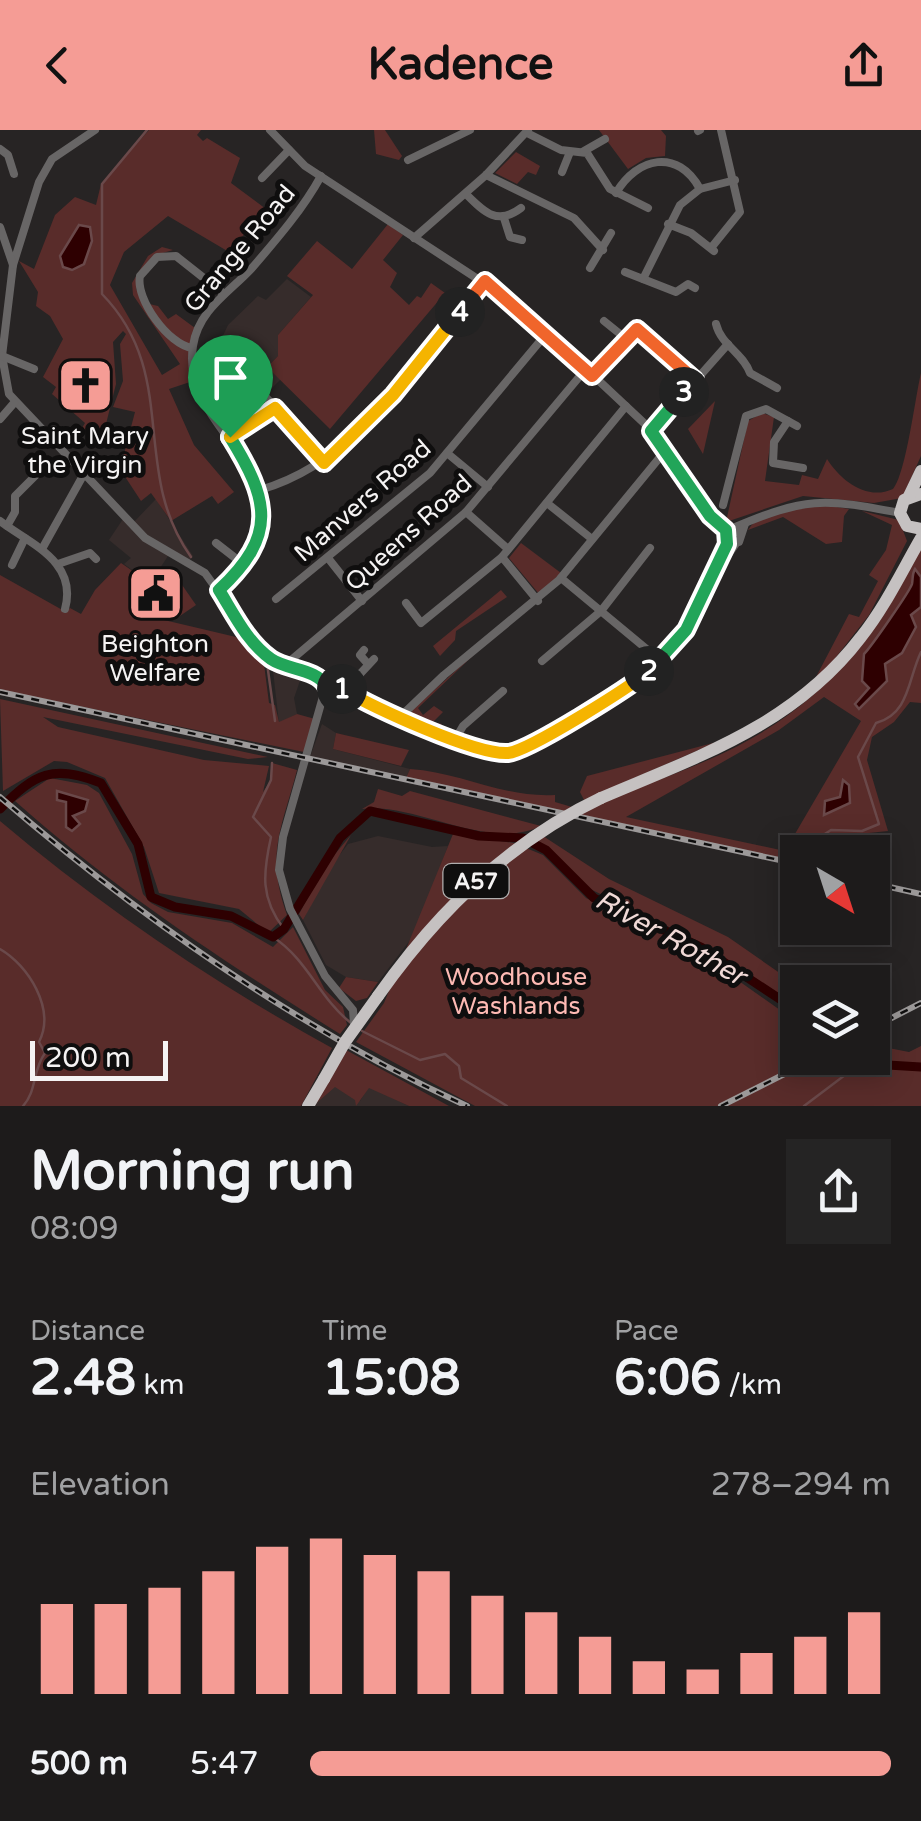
<!DOCTYPE html>
<html lang="en">
<head>
<meta charset="utf-8">
<style>
  :root { --surface:#1d1b1b; --page:#252424; --text:#f1f3f6; --muted:#a0a1a3; --line:#3b393a; --accent:#f59c95 }
  body { margin:0; font-family:"Varela Round",sans-serif; background:var(--page); color:var(--text); height:100vh; display:flex; flex-direction:column; font-size:38px; white-space:nowrap }
  * { box-sizing:border-box; margin:0 }
  p { font-size:32px; color:var(--muted) }
  .icon { flex:none; width:55px; height:55px; fill:none; stroke:currentColor; stroke-width:2; stroke-linecap:round; stroke-linejoin:round }
  .map { position:relative; height:976px; overflow:hidden }
  .drawer { display:flex; flex-direction:column; background:var(--surface); flex:1 }
  .drawer>* { flex:none }
  .needle { width:65px; rotate:141deg }
  .tools { position:absolute; left:780px; top:705px; display:grid; gap:20px }
  .tools a { display:grid; place-items:center; width:110px; height:110px; border-radius:0px; background:var(--surface); box-shadow:0 5px 25px #0003,0 0 0 2px var(--line); font-size:50px }
  .scale { position:absolute; left:30px; bottom:25px; width:138px; box-sizing:border-box; padding-left:10px; border:5px solid #f5f3f3; border-top:0; font-size:28px; line-height:35px; white-space:nowrap; color:#f5f3f3; -webkit-text-stroke:8px #0f0e0e; paint-order:stroke }
  .pin { position:absolute; display:grid; place-items:center; width:85px; height:85px; color:#fff; margin:-102px -42px; border-radius:50% 50% 50% 0; rotate:-45deg; box-shadow:0 0 10px #0007 }
  .pin .icon { rotate:45deg }
  .km { position:absolute; width:50px; height:50px; margin:-25px; border-radius:50%; background:#222; color:#fff; font-size:28px; line-height:50px; text-align:center }
  .round { display:grid; place-items:center; flex:none; width:105px; height:105px; border-radius:0px; background:var(--page) }
  .headline { display:flex; align-items:center; justify-content:space-between; height:170px; padding:0 30px }
  h1 { font-size:55px; font-weight:700; line-height:75px }
  .metrics { display:grid; grid-template-columns:repeat(3,1fr); gap:15px; height:170px; padding:10px 30px }
  .metrics div { display:grid; align-content:center }
  .metrics b { font-size:50px; font-weight:700 }
  .metrics small { font-size:28px; font-weight:400 }
  .metrics p { font-size:28px }
  .chart { height:280px; padding:20px 30px }
  .chart p { display:flex; justify-content:space-between }
  .chart svg { width:100%; height:180px; margin-top:10px; stroke:var(--accent); stroke-width:6 }
  ul { padding:0 30px; list-style:none; font-size:32px }
  li { display:grid; grid-template-columns:160px 120px 1fr; align-items:center; height:75px }
  li i { height:25px; border-radius:12px; background:var(--accent) }
  header { display:flex; justify-content:space-between; align-items:center; height:130px; padding:0 30px; background:var(--accent); color:#111; font-size:45px; font-weight:700 }
  .map>svg:first-child { display:block }
  .built { fill:#362c2b }
  .green { fill:#592c2a; fill-rule:evenodd }
  .water { fill:#2e0001; stroke:#6a494a; stroke-width:2.5 }
  .lines { fill:none; stroke-linecap:round; stroke-linejoin:round }
  .stream { stroke:#6a494a; stroke-width:2.5 }
  .river { stroke:#2e0001; stroke-width:9 }
  .minor { stroke:#686666; stroke-width:8 }
  .highway { stroke:#c5c1c1; stroke-width:12 }
  .rail-casing { stroke:#9c9999; stroke-width:6 }
  .rail { stroke:#0f0e0e; stroke-width:2.5; stroke-dasharray:8; stroke-linecap:butt }
  .highway-bridge { stroke:#c5c1c1; stroke-width:12 }
  .split-1-casing { stroke:#fff; stroke-width:20 }
  .split-2-casing { stroke:#fff; stroke-width:20 }
  .split-3-casing { stroke:#fff; stroke-width:20 }
  .split-4-casing { stroke:#fff; stroke-width:20 }
  .split-5-casing { stroke:#fff; stroke-width:20 }
  .split-1 { stroke:#22a559; stroke-width:12 }
  .split-2 { stroke:#f5b400; stroke-width:12 }
  .split-3 { stroke:#22a559; stroke-width:12 }
  .split-4 { stroke:#f0652b; stroke-width:12 }
  .split-5 { stroke:#f5b400; stroke-width:12 }
  .labels { text-anchor:middle; stroke-width:10; stroke-linejoin:round; paint-order:stroke }
  .shield { fill:#0f0e0e; stroke:#b0aeae; stroke-width:2.5 }
  .shield-label { font-size:22px; font-weight:bold; fill:#f5f3f3 }
  .street-label { font-size:25px; fill:#f5f3f3; stroke:#0f0e0e }
  .poi-label { font-size:25px; fill:#f5f3f3; stroke:#0f0e0e }
  .park-label { font-size:25px; fill:#febab4; stroke:#0f0e0e }
  .water-label { font-size:28px; font-style:italic; fill:#f0d9d6; stroke:#0f0e0e }
</style>
</head>
<body>
<header><svg class="icon" aria-label="back" viewBox="0 0 24 24"><path d="M15 5l-7 7 7 7"/></svg>Kadence<svg class="icon" aria-label="share" viewBox="0 0 24 24"><path d="M12 15V3M7 8l5-5 5 5M5 13v7h14v-7"/></svg></header>
<div class="map">
<svg width="921" height="976" viewBox="0 0 921 976">
  <rect width="100%" height="100%" fill="#272424"/>
  <g class="built">
    <polygon points="287,149 311,167 278,205 278,226 267,237 281,249 267,263 256,260 231,264 218,237 219,214 228,195 258,166 266,170"/>
    <polygon points="156,369 193,426 189,431 170,423 150,453 124,434 131,428 109,410 125,386 133,393"/>
    <polygon points="272,532 302,545 294,568 297,584 279,593"/>
    <polygon points="322,594 336,603 333,619 410,639 406,648 310,627"/>
    <polygon points="378,706 432,717 448,716 414,805 378,852 346,847 326,835 303,790 329,739 348,714"/>
    <polygon points="330,953 360,971 369,957 409,976 313,976"/>
  </g>
  <g class="green">
    <polygon points="149,0 201,0 197,5 203,11 207,8 240,28 231,53 266,79 229,122 168,86 124,122 110,155 162,245 180,234 133,165 132,153 148,126 162,117 173,120 156,125 136,159 145,173 158,176 168,189 176,184 195,198 189,226 193,251 169,259 194,315 234,362 218,374 212,366 171,391 151,363 141,371 120,339 135,282 113,277 123,251 120,214 126,204 123,201 113,212 116,254 104,302 99,309 89,307 91,303 82,298 85,293 52,264 56,257 43,247 63,209 50,186 36,176 38,162 19,131 34,139 55,85 75,67 96,75 101,54"/>
    <polygon points="374,0 385,0 402,26 399,30 376,24"/>
    <polygon points="599,0 661,0 666,6 665,26 646,28 628,39"/>
    <polygon points="516,22 540,36 536,45 528,42 517,54 495,43"/>
    <polygon points="388,94 403,105 383,130 397,143 390,157 409,175 417,166 421,168 431,153 445,163 330,299 267,237 278,226 278,205 313,165 287,146 317,111 352,139"/>
    <path d="M921 243V326L902 368 874 373 803 366 726 392 748 291 762 283 774 287 765 351 799 355 802 345 818 349 827 329C841 351 867 371 893 359 906 344 915 268 921 243Z"/>
    <polygon points="715,271 703,324 688,299"/>
    <path d="M824 375 849 379 844 386 842 412 826 414 783 387 748 400C763 377 799 378 824 375Z"/>
    <polygon points="862,381 899,390 907,411 869,485 822,545 816,547 849,484 859,487 878,451 869,445 886,420 892,395"/>
    <polygon points="521,413 561,443 539,464 509,428"/>
    <path d="M921 418V573L910 572 894 592 872 607 867 630 888 701 830 707 817 722H798L797 732 580 685C620 662 665 649 708 630 816 583 866 520 921 418ZM824 567 861 591 785 721 626 687 779 600Z"/>
    <polygon points="121,433 150,453 141,460 164,490 236,507 264,534 269,573 275,575 279,592 297,584 315,589 304,622 0,560 0,445 66,482 70,478 81,484 95,460"/>
    <polygon points="180,452 196,475 174,490 158,467"/>
    <polygon points="501,460 507,467 456,501 455,510 440,526 433,516"/>
    <polygon points="482,517 418,578 423,585 434,576 443,582 433,592 442,594 438,598 412,587 412,580"/>
    <path d="M0 569 268 627 248 629 43 587 58 597 204 630 269 636 263 662 271 650 272 633 297 640C282 698 265 724 287 785L268 803 239 779 159 763 144 717 105 648 67 632 54 631 3 661Z"/>
    <polygon points="336,603 409,620 401,636 333,619"/>
    <polygon points="717,612 584,670 580,662 587,646"/>
    <path d="M410 639C460 642 503 668 555 665V672L572 677 562 682 406 648Z"/>
    <path d="M50 648 87 655 99 663 132 724 143 764 151 773 168 782 232 793 273 817 293 797 325 860 343 877 347 895 340 904C222 830 120 764 15 671Z"/>
    <path d="M378 659 402 666 410 661 541 696C488 722 415 672 362 679L374 672Z"/>
    <path d="M0 691C103 778 214 853 332 918L301 976H0Z"/>
    <polygon points="453,704 514,713 543,725 586,768 695,820 797,892 798,928 872,928 873,915 909,922 921,916 921,976 475,976 356,912 384,873"/>
    <polygon points="351,705 303,790 299,784 324,737"/>
    <polygon points="543,706 609,749 728,807 797,855 797,876 692,808 588,758 537,710"/>
    <polygon points="346,847 378,852 367,868 356,871 339,858"/>
    <polygon points="346,920 449,976 409,976 369,958 356,976 355,970 335,957 313,976"/>
  </g>
  <g class="water">
    <polygon points="79,95 90,97 92,111 84,134 72,140 63,137 60,126"/>
    <path d="M915 439 921 447V477L911 485 916 497 902 523 885 534 887 551 859 579 855 574 869 558 862 551 864 524C871 517 910 461 912 454 913 449 912 444 915 439Z"/>
    <polygon points="843,650 849,655 850,673 824,685 825,671 840,667"/>
    <polygon points="57,661 88,670 85,681 73,686 80,694 72,701 66,697 66,672 57,670"/>
  </g>
  <g class="lines">
    <g class="stream">
      <path d="M147 0 102 54V164C181 245 129 340 191 427"/>
      <polyline points="222,476 242,511 267,533 275,591"/>
      <path d="M272 633 271 650 253 687 271 707C263 743 260 768 284 799"/>
      <path d="M795 723 831 700 862 701 879 694 858 627 876 593C910 584 908 548 921 522"/>
      <path d="M273 807C308 830 319 868 351 893"/>
      <path d="M0 819C28 835 56 879 39 912L45 923C32 941 37 961 23 976"/>
      <polyline points="362,901 420,930 445,924 459,936 461,948 507,976"/>
      <polyline points="804,976 853,939 852,928"/>
    </g>
    <g class="river">
      <path d="M0 679C35 643 53 634 101 653L138 714 151 767 175 777 231 786 273 807 284 799 340 708 370 681 479 706 523 708 546 720 594 768 701 817 798 881"/>
      <polyline points="852,928 871,934 921,937"/>
    </g>
    <g class="minor">
      <polyline points="95,0 52,29 39,52 13,135 2,226 9,264 145,408 205,443 262,522 284,536 320,548 326,556"/>
      <polyline points="270,0 305,36 519,176 645,294 726,401"/>
      <polyline points="698,1 700,0"/>
      <polyline points="527,3 561,20 587,23 610,59 648,78"/>
      <polyline points="0,19 8,25 14,44"/>
      <polyline points="584,21 605,9"/>
      <polyline points="408,30 470,0"/>
      <polyline points="562,42 570,22"/>
      <polyline points="486,45 574,88 603,120"/>
      <polyline points="262,48 289,20"/>
      <path d="M616 63C637 27 678 18 700 59"/>
      <path d="M466 64C484 82 497 96 521 78"/>
      <polyline points="504,88 510,107 522,110"/>
      <polyline points="668,94 691,103 714,121"/>
      <polyline points="0,97 13,135"/>
      <polyline points="414,108 486,45 528,0"/>
      <polyline points="711,118 740,82 721,0"/>
      <polyline points="590,138 611,103"/>
      <polyline points="625,142 676,162 688,154 695,158"/>
      <polyline points="643,149 680,75 700,59 735,50"/>
      <polyline points="604,191 625,208"/>
      <path d="M716 194C721 215 743 223 750 243L777 258"/>
      <path d="M192 218C169 215 135 169 140 146L157 127 176 126 224 164"/>
      <polyline points="2,226 34,239"/>
      <polyline points="592,246 637,199 695,249"/>
      <polyline points="264,265 324,333"/>
      <polyline points="0,289 14,273"/>
      <polyline points="788,291 774,312 773,333 803,338"/>
      <polyline points="651,301 728,214"/>
      <polyline points="230,307 275,278"/>
      <polyline points="447,323 488,357"/>
      <path d="M260 360C363 330 420 230 485 151"/>
      <polyline points="547,373 592,409"/>
      <polyline points="723,375 746,286 766,279 797,296"/>
      <polyline points="466,382 508,419"/>
      <path d="M0 391C30 414 78 431 65 479"/>
      <polyline points="7,396 15,382 15,366 41,340 37,333"/>
      <path d="M733 398C806 367 822 368 900 383"/>
      <polyline points="741,404 731,398 724,409 729,415 739,412 745,394"/>
      <polyline points="216,413 243,434"/>
      <polyline points="42,419 85,342"/>
      <polyline points="502,427 538,471"/>
      <polyline points="328,428 362,471"/>
      <polyline points="58,434 90,423 96,429"/>
      <polyline points="12,435 25,408"/>
      <polyline points="561,448 661,531"/>
      <path d="M219 460C337 347 178 311 193 216 198 180 230 162 252 138 277 109 303 79 321 46"/>
      <polyline points="276,469 430,343 546,204"/>
      <polyline points="406,473 421,493 502,427 626,276"/>
      <polyline points="364,520 360,525 368,534"/>
      <polyline points="542,531 601,481 650,418"/>
      <polyline points="284,536 466,382 585,240"/>
      <polyline points="326,556 339,557 379,579 477,617 512,622 637,550 661,531 687,500 711,449 735,415"/>
      <polyline points="326,556 283,707 279,740 290,779 325,846 353,880 354,894"/>
      <polyline points="345,560 374,529"/>
      <polyline points="400,587 444,545 559,450 665,321"/>
      <polyline points="456,608 463,596 503,561"/>
    </g>
    <g class="highway">
      <polyline points="921,364 904,370 900,383 907,396 921,399"/>
      <polyline points="909,366 921,341"/>
      <path d="M601 668C699 626 794 595 861 507 885 477 902 441 921 408"/>
      <polyline points="345,912 378,866"/>
      <polyline points="308,976 324,949"/>
    </g>
    <defs>
      <g id="rail">
        <polyline points="0,562 798,734"/>
        <path d="M0 667C142 789 296 898 467 976"/>
        <polyline points="872,753 921,764"/>
        <polyline points="872,898 921,873"/>
        <polyline points="721,976 816,928"/>
      </g>
    </defs>
    <use href="#rail" class="rail-casing"/>
    <use href="#rail" class="rail"/>
    <g class="highway-bridge">
      <path d="M378 866C437 782 508 712 601 668"/>
      <polyline points="324,949 345,912"/>
    </g>
  </g>
  <g class="lines">
    <defs>
      <path id="split-1" d="M230 307C269 370 278 405 219 460 234 484 247 512 271 529 287 540 317 539 326 556L342 559"/>
      <path id="split-2" d="M342 559C373 577 475 625 508 623 529 621 630 557 649 541"/>
      <polyline id="split-3" points="649,541 686,500 727,414 726,400 710,386 651,301 684,262"/>
      <polyline id="split-4" points="460,182 485,151 592,246 637,199 695,250 684,262"/>
      <polyline id="split-5" points="230,307 275,278 324,333 393,265 460,182"/>
    </defs>
    <use href="#split-1" class="split-1-casing"/>
    <use href="#split-2" class="split-2-casing"/>
    <use href="#split-3" class="split-3-casing"/>
    <use href="#split-4" class="split-4-casing"/>
    <use href="#split-5" class="split-5-casing"/>
    <use href="#split-1" class="split-1"/>
    <use href="#split-2" class="split-2"/>
    <use href="#split-3" class="split-3"/>
    <use href="#split-4" class="split-4"/>
    <use href="#split-5" class="split-5"/>
  </g>
  <defs>
    <symbol id="church-square" viewBox="-11 -11 22 22"><rect x="-9" y="-9" width="18" height="18" rx="4" fill="#f59c95" stroke="#0f0e0e"/><path d="M-1.2-6h2.4v3.5h3.3v2.4h-3.3V6h-2.4V-.1h-3.3v-2.4h3.3Z" fill="#111"/></symbol>
    <symbol id="civic-square" viewBox="-11 -11 22 22"><rect x="-9" y="-9" width="18" height="18" rx="4" fill="#f59c95" stroke="#0f0e0e"/><path d="M-.6-6.5H3V-4.5H.6V-3L4-1V1h2V6H-6V1h2V-1L-.6-3ZM-1.2 2.5V6h2.4V2.5Z" fill="#111"/></symbol>
  </defs>
  <g fill-rule="evenodd">
    <use href="#church-square" x="54" y="224" width="63" height="63"/>
    <use href="#civic-square" x="124" y="432" width="63" height="63"/>
  </g>
  <g class="labels">
    <rect class="shield" x="443.5" y="734" width="65" height="34" rx="8"/>
    <g class="shield-label">
      <text x="476" y="759">A57</text>
    </g>
    <g class="street-label">
      <text transform="translate(239 118) rotate(-50)" y="9">Grange Road</text>
      <text transform="translate(362 370) rotate(-41)" y="9">Manvers Road</text>
      <text transform="translate(408 402) rotate(-42)" y="9">Queens Road</text>
    </g>
    <g class="poi-label">
      <text x="85" y="314">Saint Mary<tspan x="85" dy="29">the Virgin</tspan></text>
      <text x="155" y="522">Beighton<tspan x="155" dy="29">Welfare</tspan></text>
    </g>
    <g class="park-label">
      <text x="516" y="855">Woodhouse<tspan x="516" dy="29">Washlands</tspan></text>
    </g>
    <g class="water-label">
      <text transform="translate(671 807) rotate(29)" y="10">River Rother</text>
    </g>
  </g>
</svg>
<div class="tools">
<a><svg class="needle" viewBox="-14 -14 28 28"><path d="M0-13l5 13h-10z" fill="#e53935"/><path d="M0 13l5-13h-10z" fill="#a0a1a3"/></svg></a>
<a><svg class="icon" aria-label="layers" viewBox="0 0 24 24"><path d="M12 4l9 5-9 5-9-5zM3 14l9 5 9-5"/></svg></a>
</div>
<div class="scale">200 m</div>
<div class="pin" style="left:230px;top:307px;background:#1e9e55"><svg class="icon" aria-label="arrive" viewBox="0 0 24 24"><path d="M6 21V4h12l-3 4 3 4H6"/></svg></div>
<b class="km" style="left:342px;top:559px">1</b>
<b class="km" style="left:649px;top:541px">2</b>
<b class="km" style="left:684px;top:262px">3</b>
<b class="km" style="left:460px;top:182px">4</b>
</div>
<section class="drawer">
<div class="headline"><div><h1>Morning run</h1><p>08:09</p></div><a class="round"><svg class="icon" aria-label="share" viewBox="0 0 24 24"><path d="M12 15V3M7 8l5-5 5 5M5 13v7h14v-7"/></svg></a></div>
<div class="metrics">
<div><p>Distance</p><b>2.48<small> km</small></b></div>
<div><p>Time</p><b>15:08</b></div>
<div><p>Pace</p><b>6:06<small> /km</small></b></div>
</div>
<div class="chart"><p><span>Elevation</span>278–294 m</p>
<svg viewBox="0 0 160 44" preserveAspectRatio="none"><path d="M5 44V22M15 44V22M25 44V18M35 44V14M45 44V8M55 44V6M65 44V10M75 44V14M85 44V20M95 44V24M105 44V30M115 44V36M125 44V38M135 44V34M145 44V30M155 44V24"/></svg>
</div>
<ul>
<li><b>500 m</b>5:47<i style="width:100%"></i></li>
</ul>
</section>
</body>
</html>
